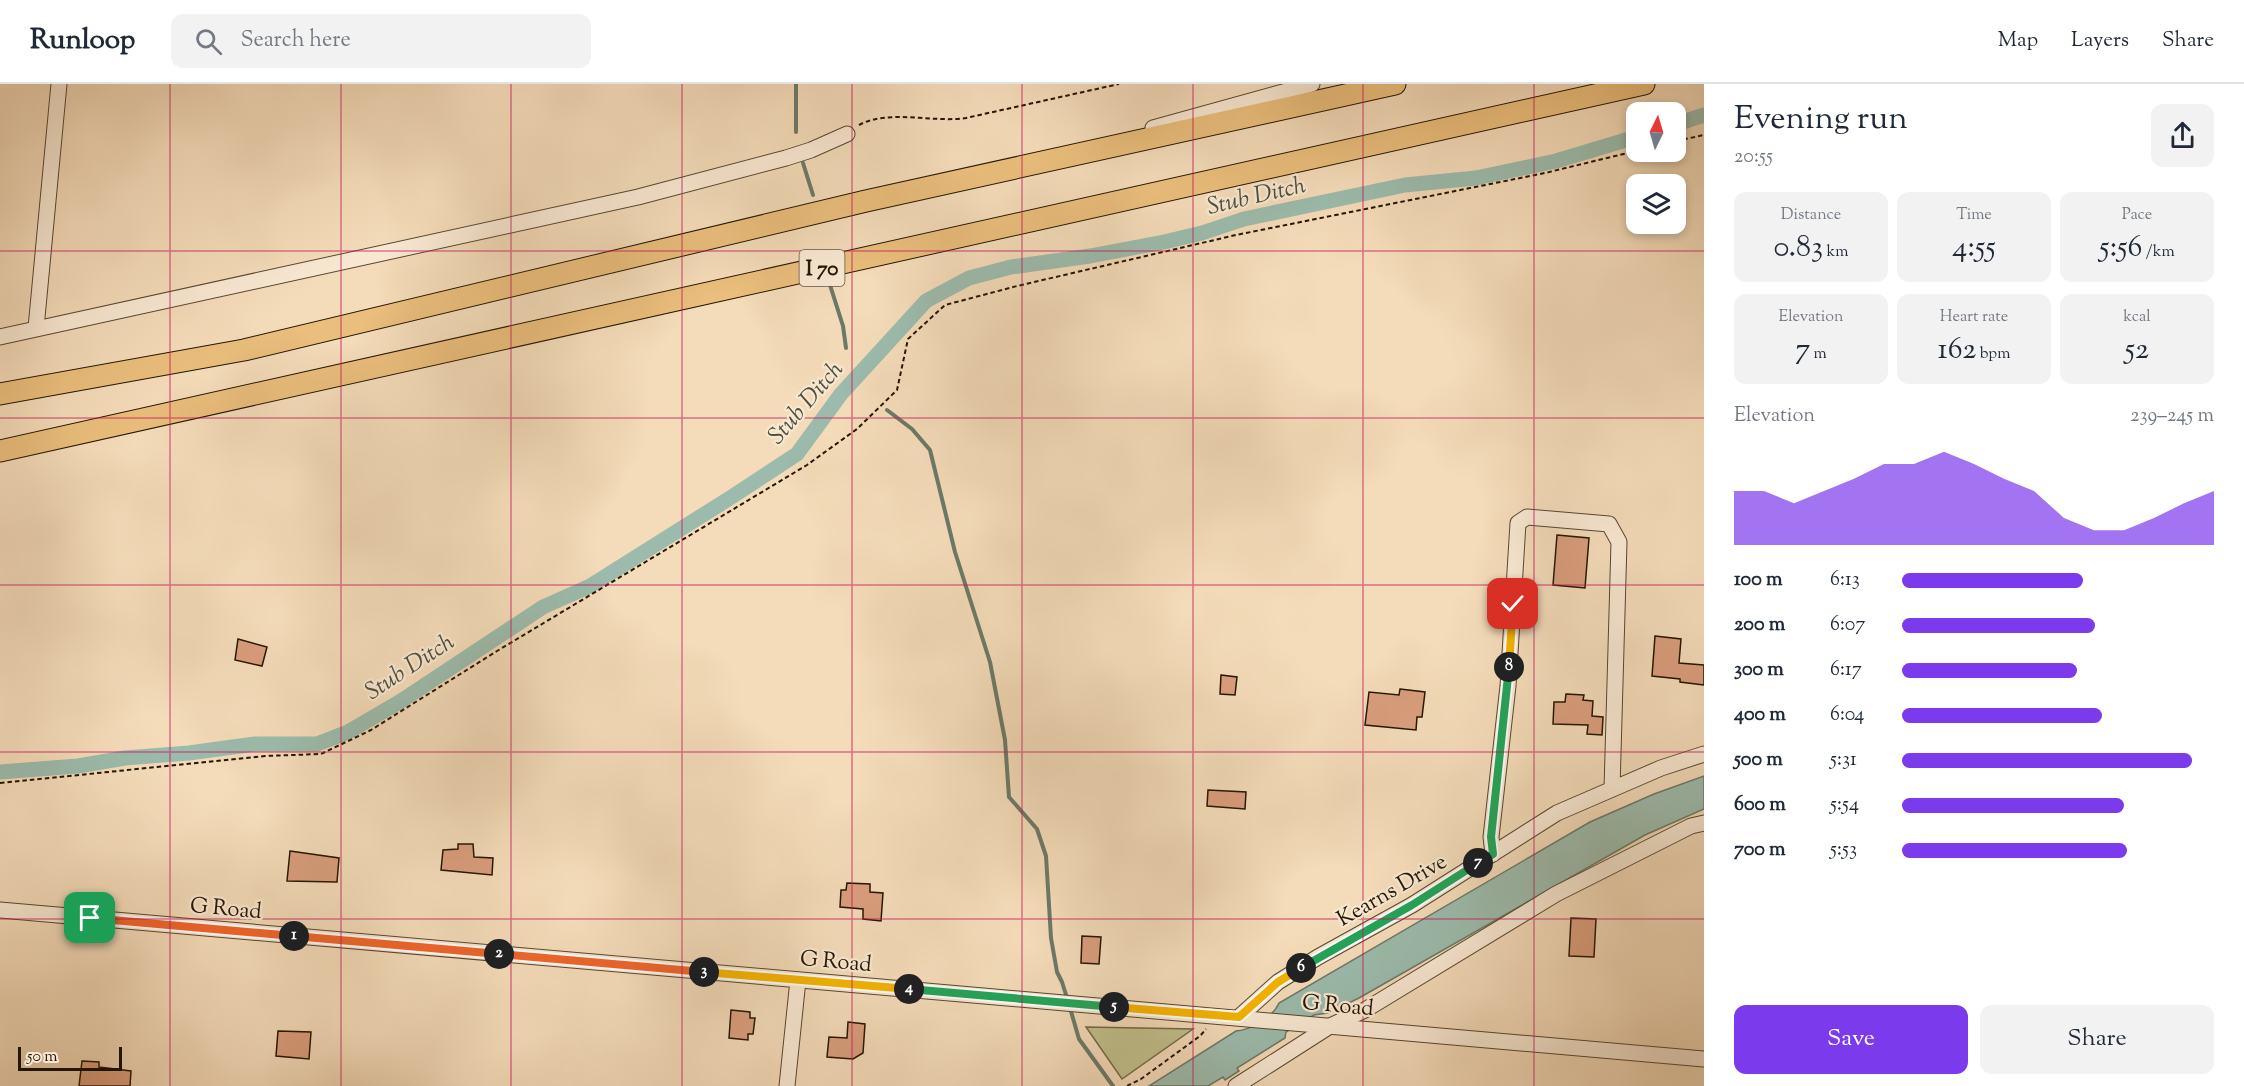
<!DOCTYPE html>
<html lang="en">
<head>
<meta charset="utf-8">
<style>
  :root { --surface:#fff; --page:#f2f2f3; --text:#1f2937; --muted:#747a83; --line:#e0e1e3; --accent:#7c3aed }
  body { margin:0; font-family:"Sorts Mill Goudy",serif; background:var(--page); color:var(--text); height:100vh; display:flex; flex-direction:column; font-size:22px; white-space:nowrap }
  * { box-sizing:border-box; margin:0 }
  p { font-size:20px; color:var(--muted) }
  .icon { flex:none; width:33px; height:33px; fill:none; stroke:currentColor; stroke-width:2; stroke-linecap:round; stroke-linejoin:round }
  .map { position:relative; flex:1; overflow:hidden }
  .details { display:flex; flex-direction:column; background:var(--surface); width:540px }
  .details>* { flex:none }
  .needle { width:39px; rotate:5deg }
  .fabs { position:absolute; left:1626px; top:18px; display:grid; gap:12px }
  .fabs a { display:grid; place-items:center; width:60px; height:60px; border-radius:12px; background:var(--surface); box-shadow:0 3px 9px #0003; font-size:30px }
  .scale { position:absolute; left:18px; bottom:15px; width:104px; box-sizing:border-box; padding-left:6px; border:3px solid #241602; border-top:0; font-size:16px; line-height:21px; white-space:nowrap; color:#241602; -webkit-text-stroke:4px #f8e8d2; paint-order:stroke }
  .pin { position:absolute; display:grid; place-items:center; width:51px; height:51px; color:#fff; margin:-26px; border-radius:12px; box-shadow:0 3px 9px #0006 }
  .km { position:absolute; width:30px; height:30px; margin:-15px; border-radius:50%; background:#222; color:#fff; font-size:16px; line-height:30px; text-align:center }
  .round { display:grid; place-items:center; flex:none; width:63px; height:63px; border-radius:12px; background:var(--page) }
  .head { display:flex; align-items:center; justify-content:space-between; height:102px; padding:0 30px }
  h1 { font-size:33px; font-weight:600; line-height:45px }
  .metrics { display:grid; grid-template-columns:repeat(3,1fr); gap:9px; height:102px; padding:6px 30px }
  .metrics div { display:grid; align-content:center; border-radius:12px; background:var(--page); text-align:center }
  .metrics b { font-size:30px; font-weight:600 }
  .metrics small { font-size:16px; font-weight:400 }
  .metrics p { font-size:16px }
  .chart { height:168px; padding:12px 30px }
  .chart p { display:flex; justify-content:space-between }
  .chart svg { width:100%; height:108px; margin-top:6px; fill:var(--accent); opacity:.7 }
  .cta { display:flex; gap:12px; margin-top:auto; padding:12px 30px }
  .cta a { flex:1; height:69px; border-radius:12px; background:var(--accent); color:#fff; font-size:24px; font-weight:600; line-height:69px; text-align:center }
  .cta a+a { background:var(--page); color:var(--text) }
  ul { padding:0 30px; list-style:none; font-size:20px }
  li { display:grid; grid-template-columns:96px 72px 1fr; align-items:center; height:45px }
  li i { height:15px; border-radius:8px; background:var(--accent) }
  header { display:flex; align-items:center; gap:36px; box-sizing:border-box; height:84px; padding:0 30px; background:var(--surface); border-bottom:2px solid var(--line) }
  header strong { font-size:28px }
  nav { display:flex; gap:33px; margin-inline-start:auto; font-size:21px }
  .search { width:420px; height:54px; background:var(--page); display:flex; align-items:center; gap:15px; box-sizing:border-box; padding:0 21px; border-radius:12px; color:var(--muted); font-size:22px }
  main { display:flex; flex:1; min-height:0 }
  .map>svg:first-child { display:block }
  .green { fill:#c0bf8c; stroke:#726a47; stroke-width:1.5 }
  .water { fill:#9cbbac; stroke:#6c7968; stroke-width:1.5 }
  .lines { fill:none; stroke-linecap:round; stroke-linejoin:round }
  .stream { stroke:#6c7968; stroke-width:4 }
  .canal { stroke:#9cbbac; stroke-width:15 }
  .building { fill:#da9e7d; stroke:#241602; stroke-width:1.5 }
  .minor-casing { stroke:#584730; stroke-width:17 }
  .highway-casing { stroke:#241602; stroke-width:23 }
  .path { stroke:#241602; stroke-width:2; stroke-dasharray:4.5 3; stroke-linecap:butt }
  .minor { stroke:#f8e8d2; stroke-width:15 }
  .highway { stroke:#eabe7c; stroke-width:21 }
  .split-1-casing { stroke:#fff; stroke-width:12 }
  .split-2-casing { stroke:#fff; stroke-width:12 }
  .split-3-casing { stroke:#fff; stroke-width:12 }
  .split-4-casing { stroke:#fff; stroke-width:12 }
  .split-5-casing { stroke:#fff; stroke-width:12 }
  .split-6-casing { stroke:#fff; stroke-width:12 }
  .split-7-casing { stroke:#fff; stroke-width:12 }
  .split-8-casing { stroke:#fff; stroke-width:12 }
  .split-9-casing { stroke:#fff; stroke-width:12 }
  .split-1 { stroke:#f0652b; stroke-width:8 }
  .split-2 { stroke:#f0652b; stroke-width:8 }
  .split-3 { stroke:#f0652b; stroke-width:8 }
  .split-4 { stroke:#f5b400; stroke-width:8 }
  .split-5 { stroke:#22a559; stroke-width:8 }
  .split-6 { stroke:#f5b400; stroke-width:8 }
  .split-7 { stroke:#22a559; stroke-width:8 }
  .split-8 { stroke:#22a559; stroke-width:8 }
  .split-9 { stroke:#f5b400; stroke-width:8 }
  .grid { fill:none; stroke:#c2185b; stroke-width:1.5; stroke-opacity:0.55 }
  .labels { text-anchor:middle; stroke-width:4.5; stroke-linejoin:round; paint-order:stroke }
  .shield { fill:#f8e8d2; stroke:#645540; stroke-width:1.5 }
  .shield-label { font-size:21px; font-weight:bold; fill:#241602 }
  .street-label { font-size:22px; fill:#241602; stroke:#f8e8d2 }
  .water-label { font-size:24px; font-style:italic; fill:#4e503e; stroke:#f8e8d2 }
</style>
</head>
<body>
<header>
<strong>Runloop</strong>
<div class="search"><svg class="icon" aria-label="search" viewBox="0 0 24 24"><circle cx="10" cy="10" r="6"/><path d="M15 15l6 6"/></svg>Search here</div>
<nav><a>Map</a><a>Layers</a><a>Share</a></nav>
</header>
<main>
<div class="map">
<svg width="1704" height="1002" viewBox="0 0 1704 1002">
  <rect width="100%" height="100%" fill="#f4dbb9"/>
  <filter id="stains"><feTurbulence type="fractalNoise" baseFrequency=".00333" numOctaves="4"/><feColorMatrix values="0 0 0 0 .2 0 0 0 0 .09 0 0 0 0 .02 0 0 0 .5 -.17"/></filter>
  <radialGradient id="worn" r=".72"><stop offset=".6" stop-color="#630" stop-opacity="0"/><stop offset="1" stop-color="#630" stop-opacity=".3"/></radialGradient>
  <polygon class="green" points="1086,943 1193,945 1122,995"/>
  <path class="water" d="M1704 692V725L1645 751 1359 914 1328 929 1314 931 1286 948 1285 954 1237 984 1239 987 1225 996 1223 993 1208 1002H1149L1236 947C1251 946 1273 933 1279 919L1590 738 1654 710Z"/>
  <g class="lines">
    <g class="stream">
      <polyline points="796,48 796,0"/>
      <polyline points="803,79 813,111"/>
      <polyline points="830,201 843,242 846,264"/>
      <polyline points="887,326 912,345 930,366 955,468 990,578 1005,656 1009,713 1037,745 1046,772 1051,854 1057,888 1062,898 1068,917"/>
      <polyline points="1070,924 1079,955 1113,1002"/>
    </g>
    <g class="canal">
      <polyline points="1676,40 1704,31"/>
      <polyline points="0,688 78,682 125,674 189,669 255,660 317,660 348,648 401,617 543,523 590,502 730,414 797,370 841,310 926,217 969,194 1011,183 1090,172 1164,158 1202,149 1244,135 1405,101 1476,94 1556,77 1636,53"/>
    </g>
  </g>
  <g class="building">
    <polygon points="1557,451 1589,454 1585,504 1553,501"/>
    <polygon points="1655,552 1681,555 1679,579 1704,581 1704,601 1680,598 1680,595 1652,592"/>
    <polygon points="238,555 267,563 262,582 235,576"/>
    <polygon points="1221,591 1237,593 1235,611 1220,610"/>
    <polygon points="1400,605 1425,608 1422,633 1417,633 1416,646 1365,641 1369,608 1399,611"/>
    <polygon points="1566,610 1584,611 1583,616 1593,617 1592,632 1603,633 1602,651 1587,650 1588,641 1553,640 1554,618 1565,618"/>
    <polygon points="1208,706 1246,708 1245,725 1207,722"/>
    <polygon points="458,760 473,760 474,773 493,774 492,791 441,786 443,766 458,765"/>
    <polygon points="290,767 339,774 337,798 287,797"/>
    <polygon points="847,799 870,800 870,808 883,809 881,837 863,835 863,825 840,823 841,806 846,806"/>
    <polygon points="1571,834 1596,835 1594,873 1569,872"/>
    <polygon points="1082,852 1101,853 1099,880 1081,879"/>
    <polygon points="731,926 750,928 750,934 755,934 753,950 748,950 748,956 729,954"/>
    <polygon points="848,938 865,940 863,969 853,975 827,973 829,953 847,954"/>
    <polygon points="278,947 311,948 309,975 276,972"/>
    <polygon points="82,977 99,978 99,983 131,987 130,1002 79,1002"/>
  </g>
  <g class="lines">
    <defs>
      <g id="minor">
        <polyline points="1153,44 1312,0"/>
        <polyline points="36,244 59,0"/>
        <polyline points="0,253 638,113 786,74 811,66 847,50"/>
        <polyline points="1493,770 1491,753 1508,602 1518,439 1527,433 1609,440 1619,458 1612,705"/>
        <polyline points="0,826 1704,975"/>
        <polyline points="1239,933 1278,898 1318,873 1412,821 1557,729 1661,684 1704,670"/>
        <polyline points="787,1002 798,896"/>
        <polyline points="1236,1002 1330,942 1365,926 1556,810 1691,742 1704,739"/>
      </g>
      <g id="highway">
        <polyline points="0,310 244,266 866,117 1395,0"/>
        <polyline points="0,367 1644,0"/>
      </g>
    </defs>
    <use href="#minor" class="minor-casing"/>
    <use href="#highway" class="highway-casing"/>
    <g class="path">
      <path d="M859 41C888 25 933 39 966 34L1119 0"/>
      <polyline points="1676,57 1704,51"/>
      <polyline points="0,699 265,672 321,670 371,646 497,567 807,381 857,345 897,306 908,255 945,221 1017,202 1236,151 1545,89 1636,67"/>
      <polyline points="1127,1002 1141,995 1200,952 1206,945"/>
    </g>
    <use href="#minor" class="minor"/>
    <use href="#highway" class="highway"/>
  </g>
  <g class="lines">
    <defs>
      <polyline id="split-1" points="90,834 294,852"/>
      <polyline id="split-2" points="294,852 499,870"/>
      <polyline id="split-3" points="499,870 704,888"/>
      <polyline id="split-4" points="704,888 909,905"/>
      <polyline id="split-5" points="909,905 1114,923"/>
      <polyline id="split-6" points="1114,923 1239,933 1278,898 1301,884"/>
      <polyline id="split-7" points="1301,884 1412,821 1478,779"/>
      <polyline id="split-8" points="1478,779 1493,770 1491,753 1509,583"/>
      <polyline id="split-9" points="1509,583 1513,520"/>
    </defs>
    <use href="#split-1" class="split-1-casing"/>
    <use href="#split-2" class="split-2-casing"/>
    <use href="#split-3" class="split-3-casing"/>
    <use href="#split-4" class="split-4-casing"/>
    <use href="#split-5" class="split-5-casing"/>
    <use href="#split-6" class="split-6-casing"/>
    <use href="#split-7" class="split-7-casing"/>
    <use href="#split-8" class="split-8-casing"/>
    <use href="#split-9" class="split-9-casing"/>
    <use href="#split-1" class="split-1"/>
    <use href="#split-2" class="split-2"/>
    <use href="#split-3" class="split-3"/>
    <use href="#split-4" class="split-4"/>
    <use href="#split-5" class="split-5"/>
    <use href="#split-6" class="split-6"/>
    <use href="#split-7" class="split-7"/>
    <use href="#split-8" class="split-8"/>
    <use href="#split-9" class="split-9"/>
  </g>
  <path class="grid" d="M170 0V1002M341 0V1002M511 0V1002M682 0V1002M852 0V1002M1022 0V1002M1193 0V1002M1363 0V1002M1534 0V1002M0 167H1704M0 334H1704M0 501H1704M0 668H1704M0 835H1704"/>
  <g class="labels">
    <rect class="shield" x="799.5" y="166" width="45" height="36" rx="4.5"/>
    <g class="shield-label">
      <text x="822" y="191">I 70</text>
    </g>
    <g class="street-label">
      <text transform="translate(1391 805) rotate(-30)" y="8">Kearns Drive</text>
      <text transform="translate(226 823) rotate(5)" y="8">G Road</text>
      <text transform="translate(836 876) rotate(5)" y="8">G Road</text>
      <text transform="translate(1338 920) rotate(5)" y="8">G Road</text>
    </g>
    <g class="water-label">
      <text transform="translate(1256 111) rotate(-13)" y="8">Stub Ditch</text>
      <text transform="translate(805 318) rotate(-49)" y="8">Stub Ditch</text>
      <text transform="translate(409 582) rotate(-33)" y="8">Stub Ditch</text>
    </g>
  </g>
  <rect width="100%" height="100%" filter="url(#stains)"/>
  <rect width="100%" height="100%" fill="url(#worn)"/>
</svg>
<div class="fabs">
<a><svg class="needle" viewBox="-14 -14 28 28"><path d="M0-13l5 13h-10z" fill="#e53935"/><path d="M0 13l5-13h-10z" fill="#747a83"/></svg></a>
<a><svg class="icon" aria-label="layers" viewBox="0 0 24 24"><path d="M12 4l9 5-9 5-9-5zM3 14l9 5 9-5"/></svg></a>
</div>
<div class="scale">50 m</div>
<div class="pin" style="left:90px;top:834px;background:#1e9e55"><svg class="icon" aria-label="arrive" viewBox="0 0 24 24"><path d="M6 21V4h12l-3 4 3 4H6"/></svg></div>
<div class="pin" style="left:1513px;top:520px;background:#d93025"><svg class="icon" aria-label="check" viewBox="0 0 24 24"><path d="M5 12l5 5 9-10"/></svg></div>
<b class="km" style="left:294px;top:852px">1</b>
<b class="km" style="left:499px;top:870px">2</b>
<b class="km" style="left:704px;top:888px">3</b>
<b class="km" style="left:909px;top:905px">4</b>
<b class="km" style="left:1114px;top:923px">5</b>
<b class="km" style="left:1301px;top:884px">6</b>
<b class="km" style="left:1478px;top:779px">7</b>
<b class="km" style="left:1509px;top:583px">8</b>
</div>
<section class="details">
<div class="head"><div><h1>Evening run</h1><p>20:55</p></div><a class="round"><svg class="icon" aria-label="share" viewBox="0 0 24 24"><path d="M12 15V3M7 8l5-5 5 5M5 13v7h14v-7"/></svg></a></div>
<div class="metrics">
<div><p>Distance</p><b>0.83<small> km</small></b></div>
<div><p>Time</p><b>4:55</b></div>
<div><p>Pace</p><b>5:56<small> /km</small></b></div>
</div>
<div class="metrics">
<div><p>Elevation</p><b>7<small> m</small></b></div>
<div><p>Heart rate</p><b>162<small> bpm</small></b></div>
<div><p>kcal</p><b>52</b></div>
</div>
<div class="chart"><p><span>Elevation</span>239–245 m</p>
<svg viewBox="0 0 160 44" preserveAspectRatio="none"><path d="M0 44V22L10 22L20 27L30 22L40 17L50 11L60 11L70 6L80 11L90 17L100 22L110 33L120 38L130 38L140 33L150 27L160 22V44z"/></svg>
</div>
<ul>
<li><b>100 m</b>6:13<i style="width:58%"></i></li>
<li><b>200 m</b>6:07<i style="width:62%"></i></li>
<li><b>300 m</b>6:17<i style="width:56%"></i></li>
<li><b>400 m</b>6:04<i style="width:64%"></i></li>
<li><b>500 m</b>5:31<i style="width:93%"></i></li>
<li><b>600 m</b>5:54<i style="width:71%"></i></li>
<li><b>700 m</b>5:53<i style="width:72%"></i></li>
</ul>
<div class="cta"><a>Save</a><a>Share</a></div>
</section>
</main>
</body>
</html>
